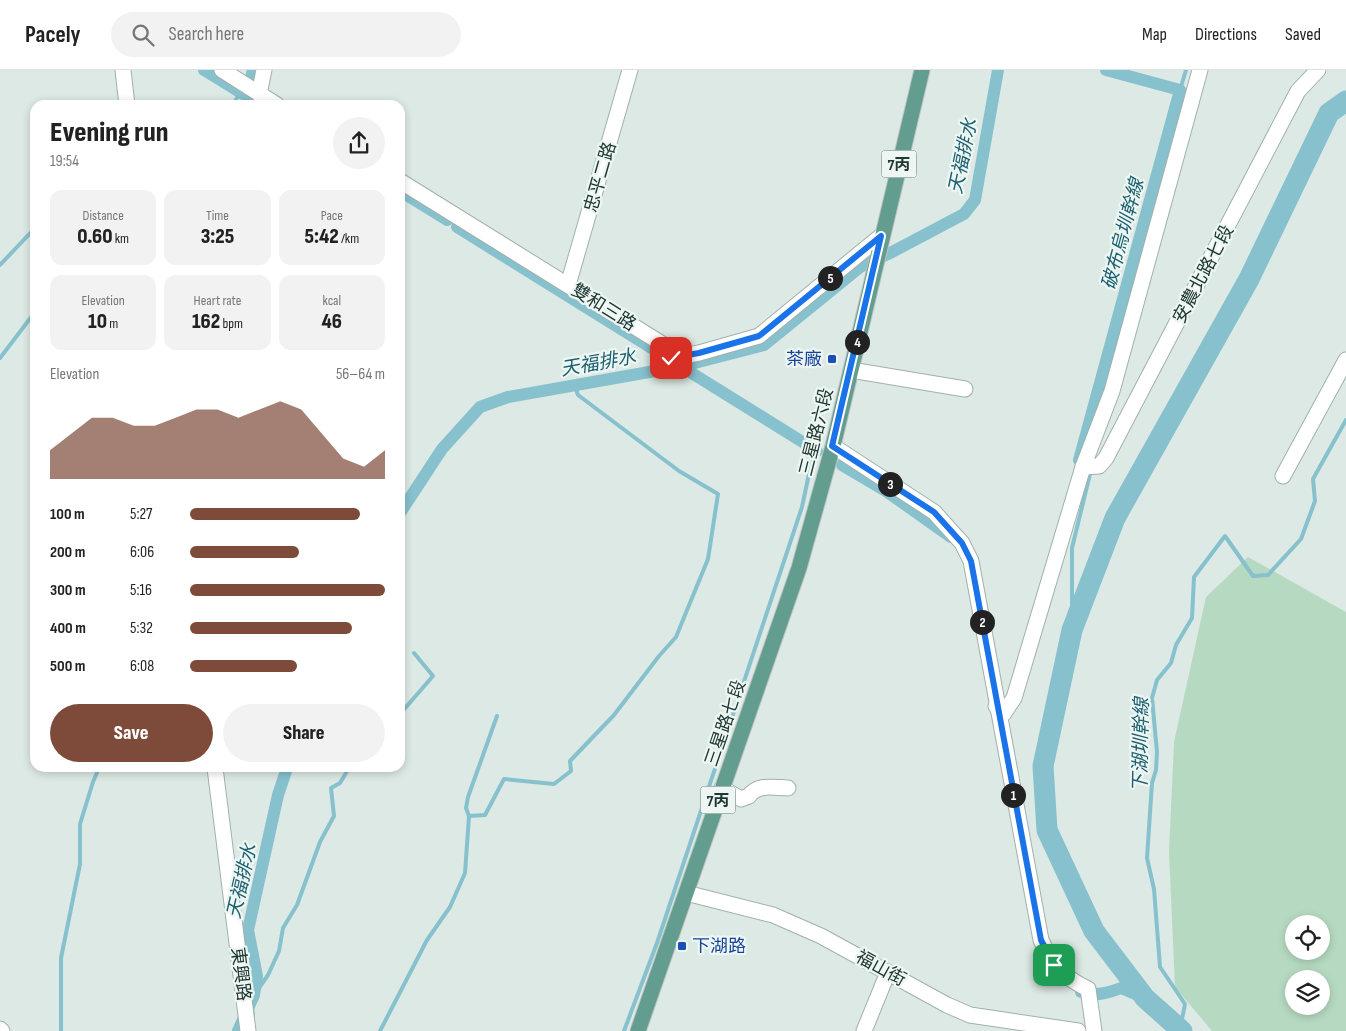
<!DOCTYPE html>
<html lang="en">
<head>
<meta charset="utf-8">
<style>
  :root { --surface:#fff; --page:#f2f2f2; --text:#222; --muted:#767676; --line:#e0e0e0; --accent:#7e4b3a }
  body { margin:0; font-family:"Sofia Sans Condensed","Noto Sans TC",sans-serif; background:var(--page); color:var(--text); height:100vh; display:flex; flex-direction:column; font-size:19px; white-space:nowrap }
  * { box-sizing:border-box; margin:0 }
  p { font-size:16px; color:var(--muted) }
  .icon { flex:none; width:28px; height:28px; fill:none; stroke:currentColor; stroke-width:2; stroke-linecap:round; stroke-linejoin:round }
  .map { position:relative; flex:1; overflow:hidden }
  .panel { position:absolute; left:30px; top:30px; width:375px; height:672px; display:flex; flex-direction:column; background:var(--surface); border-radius:15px; box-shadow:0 2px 8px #0003 }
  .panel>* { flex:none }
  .tools { position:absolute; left:1285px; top:845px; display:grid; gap:10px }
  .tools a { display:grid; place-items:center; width:45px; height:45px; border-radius:50%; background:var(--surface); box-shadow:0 2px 8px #0003; font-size:25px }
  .pin { position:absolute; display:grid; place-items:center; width:42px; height:42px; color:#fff; margin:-21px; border-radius:10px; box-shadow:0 2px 8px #0006 }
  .km { position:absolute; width:25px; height:25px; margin:-12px; border-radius:50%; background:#222; color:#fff; font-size:14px; line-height:25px; text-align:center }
  .round { display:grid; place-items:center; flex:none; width:52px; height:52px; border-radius:26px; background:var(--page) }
  .summary { display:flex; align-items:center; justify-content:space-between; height:85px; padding:0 20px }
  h1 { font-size:28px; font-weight:800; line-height:38px }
  .stats { display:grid; grid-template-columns:repeat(3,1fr); gap:8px; height:85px; padding:5px 20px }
  .stats div { display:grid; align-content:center; border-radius:12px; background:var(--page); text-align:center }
  .stats b { font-size:21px; font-weight:800 }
  .stats small { font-size:14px; font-weight:400 }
  .stats p { font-size:14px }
  .chart { height:140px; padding:10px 20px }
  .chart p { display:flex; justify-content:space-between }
  .chart svg { width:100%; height:90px; margin-top:5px; fill:var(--accent); opacity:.7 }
  .button { display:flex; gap:10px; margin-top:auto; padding:10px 20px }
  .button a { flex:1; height:58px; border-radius:30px; background:var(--accent); color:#fff; font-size:20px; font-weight:800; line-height:58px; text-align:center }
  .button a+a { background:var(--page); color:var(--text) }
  ul { padding:0 20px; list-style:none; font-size:16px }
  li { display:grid; grid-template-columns:80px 60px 1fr; align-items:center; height:38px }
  li i { height:12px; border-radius:6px; background:var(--accent) }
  header { display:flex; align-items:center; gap:30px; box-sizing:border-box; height:70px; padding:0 25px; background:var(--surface); border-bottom:1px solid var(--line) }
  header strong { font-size:24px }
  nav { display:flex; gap:28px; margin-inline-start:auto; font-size:18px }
  .search { width:350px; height:45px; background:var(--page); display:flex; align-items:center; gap:12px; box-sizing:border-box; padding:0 18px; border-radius:28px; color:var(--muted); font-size:19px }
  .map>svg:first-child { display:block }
  .green { fill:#b6dac1; fill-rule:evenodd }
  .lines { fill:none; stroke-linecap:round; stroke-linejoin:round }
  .stream { stroke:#86c1cd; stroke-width:4 }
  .canal { stroke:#86c1cd; stroke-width:12 }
  .river { stroke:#86c1cd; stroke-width:21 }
  .minor-casing { stroke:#a1b0ab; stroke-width:17 }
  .major-casing { stroke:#bcc3c2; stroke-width:17 }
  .minor { stroke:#fff; stroke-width:15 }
  .major { stroke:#639d8f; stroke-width:15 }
  .route-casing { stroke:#fff; stroke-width:10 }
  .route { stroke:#1a73e8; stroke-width:6 }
  .transit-dot { fill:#1a4fb4; stroke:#edf6f2; stroke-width:2 }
  .labels { text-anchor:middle; stroke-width:4.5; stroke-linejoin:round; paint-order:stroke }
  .shield { fill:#edf6f2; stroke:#5e716c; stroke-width:1 }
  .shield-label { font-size:16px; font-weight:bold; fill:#203832 }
  .street-label { font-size:18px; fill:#203832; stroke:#edf6f2 }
  .transit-label { font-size:18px; fill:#164399; stroke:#edf6f2; text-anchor:end }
  .water-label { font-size:19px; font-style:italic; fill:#1c6171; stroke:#edf6f2 }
</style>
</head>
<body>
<header>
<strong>Pacely</strong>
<div class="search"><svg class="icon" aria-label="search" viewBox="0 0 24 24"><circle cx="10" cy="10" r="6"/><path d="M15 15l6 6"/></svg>Search here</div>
<nav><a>Map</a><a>Directions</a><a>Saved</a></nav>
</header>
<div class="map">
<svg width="1346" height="961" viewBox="0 0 1346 961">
  <rect width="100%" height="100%" fill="#dde9e4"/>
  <path class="green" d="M1248 487 1346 542V961H1212L1175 917 1169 782 1174 672 1206 527ZM1294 854H1321V881H1294ZM1294 909H1321V936H1294Z"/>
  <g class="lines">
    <g class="stream">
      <polyline points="1180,20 1186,0"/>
      <polyline points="233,35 238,26"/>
      <polyline points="0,195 35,158"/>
      <polyline points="0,288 35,242"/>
      <polyline points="1072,560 1072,478 1091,400"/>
      <polyline points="400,644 433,606 414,583"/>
      <polyline points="469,746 466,738 468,727 497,646"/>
      <polyline points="244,868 253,946"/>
      <polyline points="254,925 268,905 279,881 283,858 297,835 320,772 334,746 331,718 340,713 349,698"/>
      <polyline points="1180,959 1185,934 1160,897 1154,819 1147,788 1152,713 1156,700 1157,682 1152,628 1157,610 1171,593 1176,575 1192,548 1194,507 1225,466 1253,506 1268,505 1301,469 1315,431 1313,409 1346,350"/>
      <polyline points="61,961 61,888 80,794 80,754 93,712 99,698"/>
      <polyline points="380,961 427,870 450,837 465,803 469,746 485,745 504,709 554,714 571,701 570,691 614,645 659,586 676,567 708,489 718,424 679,401 578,325 575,316"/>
      <polyline points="624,961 657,873 802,437 814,380"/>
    </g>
    <g class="canal">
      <polyline points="204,0 261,35"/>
      <polyline points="250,11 253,0"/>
      <polyline points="400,121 447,150"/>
      <polyline points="457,157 817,381"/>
      <polyline points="1079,390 1180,20 1106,0"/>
      <polyline points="842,395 886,421 951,467"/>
      <polyline points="400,443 442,379 480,337 508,327 683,296 764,275 860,197 892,182 964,144 975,130 998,0"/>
      <path d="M1081 922C1094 927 1108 923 1121 918L1145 928"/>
      <polyline points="238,961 254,925 257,906 248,860 278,725 287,698"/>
      <polyline points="1179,961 1180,959"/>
    </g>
    <polyline class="river" points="1182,961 1145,928 1094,861 1047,760 1043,696 1072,560 1115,448 1249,209 1329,43 1346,31"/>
    <defs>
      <g id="minor">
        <polyline points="123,0 127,35"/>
        <polyline points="222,0 277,35"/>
        <polyline points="259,24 264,0"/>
        <polyline points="400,111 680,285"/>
        <polyline points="568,215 630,0"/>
        <polyline points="661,290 699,283 759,266 881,166"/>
        <polyline points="851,300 965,319"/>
        <path d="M833 376 934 442 962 473 971 491 1041 870C1052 895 1063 907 1088 919L1094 961"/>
        <polyline points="1083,397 1099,396 1106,388 1298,21 1318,0"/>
        <polyline points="1283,406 1346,290"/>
        <polyline points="996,636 999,641 1004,643 1014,628 1083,397 1112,321 1200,0"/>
        <polyline points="215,698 248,961"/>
        <path d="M722 718 741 729 749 726C758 713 775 718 788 718"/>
        <polyline points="686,823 773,845 821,866 947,935 970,945 1078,961"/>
        <polyline points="0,959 2,961"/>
        <polyline points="864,961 888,902"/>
      </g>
      <polyline id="major" points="638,961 799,498 833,376 922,0"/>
    </defs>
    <use href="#minor" class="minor-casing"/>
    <use href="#major" class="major-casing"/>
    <use href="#minor" class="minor"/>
    <use href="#major" class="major"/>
  </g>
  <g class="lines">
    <defs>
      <polyline id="route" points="671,288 699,283 759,266 881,166 832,376 934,442 962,473 971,491 1041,870 1054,895"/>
    </defs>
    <use href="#route" class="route-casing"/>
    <use href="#route" class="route"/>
  </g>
  <g class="transit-dot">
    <rect x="827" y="284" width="10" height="10" rx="2.5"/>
    <rect x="677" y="871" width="10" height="10" rx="2.5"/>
  </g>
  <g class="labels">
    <g class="shield">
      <rect x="881.5" y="80.5" width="35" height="27" rx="4"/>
      <rect x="700.5" y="716.5" width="35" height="27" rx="4"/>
    </g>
    <g class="shield-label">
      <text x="899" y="100">7丙</text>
      <text x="718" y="736">7丙</text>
    </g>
    <g class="street-label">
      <text transform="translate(600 107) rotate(-74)" y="6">忠平二路</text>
      <text transform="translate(1203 204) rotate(-62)" y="6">安農北路七段</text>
      <text transform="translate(604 237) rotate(32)" y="6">雙和三路</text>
      <text transform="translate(816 362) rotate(-76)" y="6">三星路六段</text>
      <text transform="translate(725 653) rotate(-71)" y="6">三星路七段</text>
      <text transform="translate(881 898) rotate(29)" y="6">福山街</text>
      <text transform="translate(241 904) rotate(83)" y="6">東興路</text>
    </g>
    <g class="transit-label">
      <text x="822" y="295">茶廠</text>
      <text x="692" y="882" text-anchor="start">下湖路</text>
    </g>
    <g class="water-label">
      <text transform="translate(962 86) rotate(-78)" y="7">天福排水</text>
      <text transform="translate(1122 164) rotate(-75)" y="7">破布烏圳幹線</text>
      <text transform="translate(598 292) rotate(-10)" y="7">天福排水</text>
      <text transform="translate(1140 675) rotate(-89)" y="7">下湖圳幹線</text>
      <text transform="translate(241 811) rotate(-77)" y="7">天福排水</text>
    </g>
  </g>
</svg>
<div class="tools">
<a><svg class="icon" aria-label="locate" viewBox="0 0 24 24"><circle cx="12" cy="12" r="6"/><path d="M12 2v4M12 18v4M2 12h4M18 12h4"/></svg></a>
<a><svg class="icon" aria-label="layers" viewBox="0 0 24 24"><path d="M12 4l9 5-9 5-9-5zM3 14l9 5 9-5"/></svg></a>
</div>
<div class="pin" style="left:1054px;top:895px;background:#1e9e55"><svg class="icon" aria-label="arrive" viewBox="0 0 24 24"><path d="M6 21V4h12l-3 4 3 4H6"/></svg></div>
<div class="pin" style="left:671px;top:288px;background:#d93025"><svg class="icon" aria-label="check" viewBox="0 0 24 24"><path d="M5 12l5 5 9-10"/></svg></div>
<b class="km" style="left:1013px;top:725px">1</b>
<b class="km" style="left:982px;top:552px">2</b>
<b class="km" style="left:890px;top:414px">3</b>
<b class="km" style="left:857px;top:272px">4</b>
<b class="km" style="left:830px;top:208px">5</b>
<section class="panel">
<div class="summary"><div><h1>Evening run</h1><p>19:54</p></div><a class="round"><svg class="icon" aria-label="share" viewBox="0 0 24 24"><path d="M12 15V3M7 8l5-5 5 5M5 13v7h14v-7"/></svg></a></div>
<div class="stats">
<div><p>Distance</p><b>0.60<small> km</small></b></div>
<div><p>Time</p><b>3:25</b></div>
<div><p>Pace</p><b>5:42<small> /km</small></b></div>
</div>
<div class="stats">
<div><p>Elevation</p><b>10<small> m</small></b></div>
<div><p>Heart rate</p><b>162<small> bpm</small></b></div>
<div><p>kcal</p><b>46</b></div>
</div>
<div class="chart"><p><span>Elevation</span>56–64 m</p>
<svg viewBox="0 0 160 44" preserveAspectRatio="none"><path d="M0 44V30L10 22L20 14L30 14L40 18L50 18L60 14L70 10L80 10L90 14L100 10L110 6L120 10L130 22L140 34L150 38L160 30V44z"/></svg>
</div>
<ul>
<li><b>100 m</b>5:27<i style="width:87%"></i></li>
<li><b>200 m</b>6:06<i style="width:56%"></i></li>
<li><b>300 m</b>5:16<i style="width:100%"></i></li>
<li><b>400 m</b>5:32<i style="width:83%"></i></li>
<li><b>500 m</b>6:08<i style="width:55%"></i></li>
</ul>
<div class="button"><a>Save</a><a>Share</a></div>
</section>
</div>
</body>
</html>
